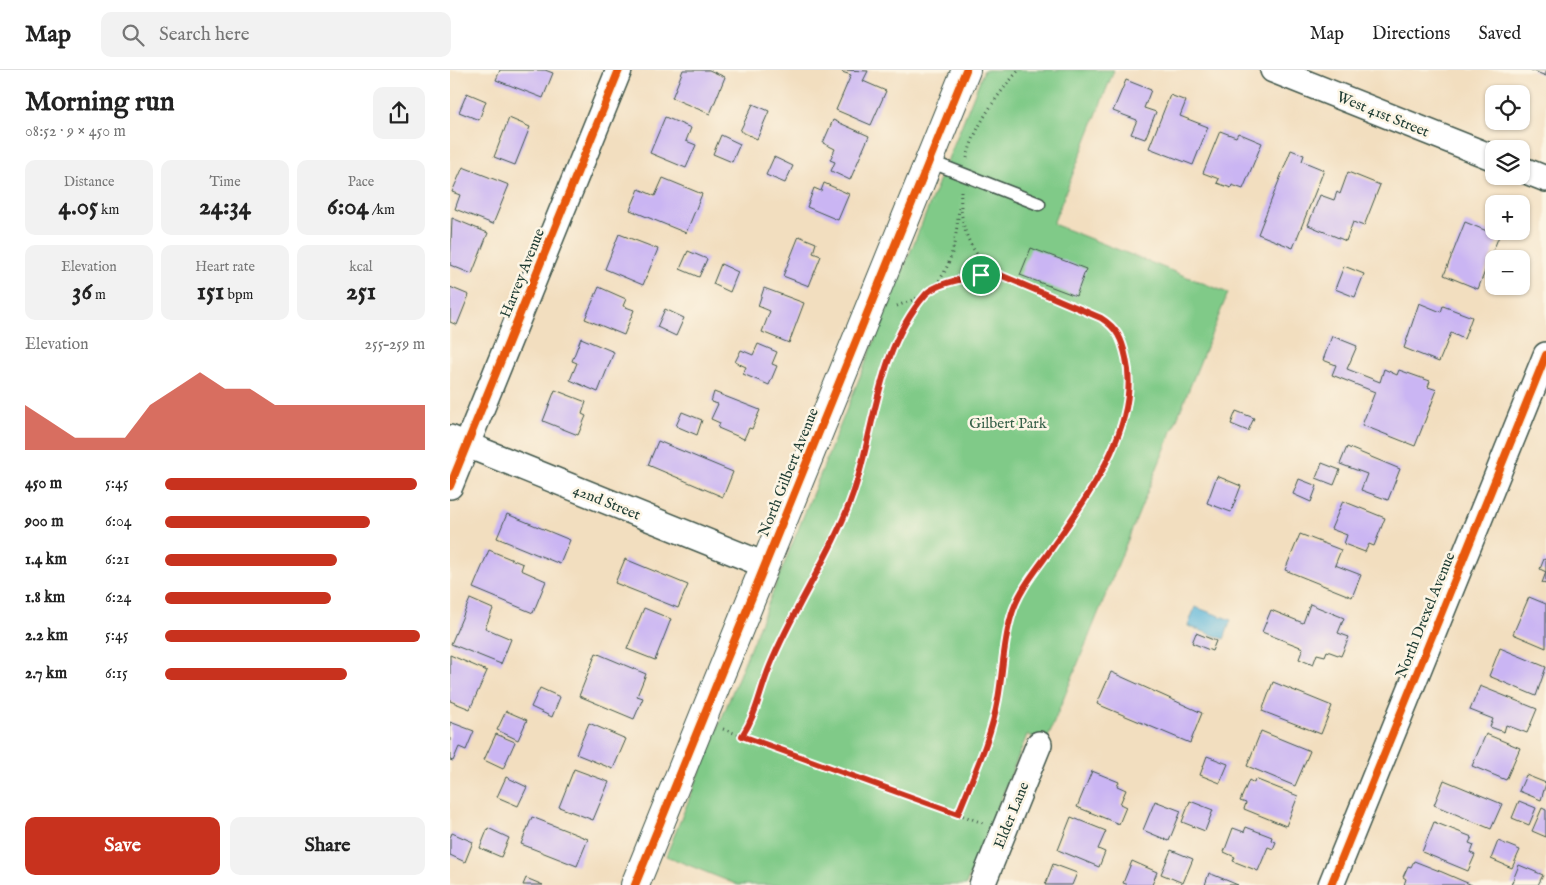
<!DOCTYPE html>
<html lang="en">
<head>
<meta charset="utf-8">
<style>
  :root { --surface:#fff; --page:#f2f2f2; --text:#222; --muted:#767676; --line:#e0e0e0; --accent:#c8321e }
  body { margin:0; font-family:"IM FELL English",serif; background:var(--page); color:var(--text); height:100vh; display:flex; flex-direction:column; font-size:19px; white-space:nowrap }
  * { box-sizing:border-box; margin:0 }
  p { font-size:16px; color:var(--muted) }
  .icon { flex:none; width:28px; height:28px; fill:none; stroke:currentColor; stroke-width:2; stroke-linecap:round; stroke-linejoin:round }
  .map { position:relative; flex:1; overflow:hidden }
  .sheet { display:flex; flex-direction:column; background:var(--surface); width:450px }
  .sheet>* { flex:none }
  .fabs { position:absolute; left:1035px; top:15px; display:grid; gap:10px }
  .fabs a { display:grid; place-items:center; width:45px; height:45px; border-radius:10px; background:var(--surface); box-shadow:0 1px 4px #0004; font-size:25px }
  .pin { position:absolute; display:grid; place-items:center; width:42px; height:42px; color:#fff; margin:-21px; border:2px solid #fff; border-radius:50%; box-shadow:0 1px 5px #0007 }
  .round { display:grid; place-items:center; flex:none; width:52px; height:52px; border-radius:10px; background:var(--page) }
  .overview { display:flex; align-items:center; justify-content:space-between; height:85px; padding:0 25px }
  h1 { font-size:28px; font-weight:700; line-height:38px }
  .figures { display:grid; grid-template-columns:repeat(3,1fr); gap:8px; height:85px; padding:5px 25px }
  .figures div { display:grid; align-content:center; border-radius:10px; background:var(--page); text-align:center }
  .figures b { font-size:25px; font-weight:700 }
  .figures small { font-size:14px; font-weight:400 }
  .figures p { font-size:14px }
  .chart { height:140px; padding:10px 25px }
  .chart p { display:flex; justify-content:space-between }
  .chart svg { width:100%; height:90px; margin-top:5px; fill:var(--accent); opacity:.7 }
  .action { display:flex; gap:10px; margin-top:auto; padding:10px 25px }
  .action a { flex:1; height:58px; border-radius:10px; background:var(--accent); color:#fff; font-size:20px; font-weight:700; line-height:58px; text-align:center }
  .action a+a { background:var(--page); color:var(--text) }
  ul { padding:0 25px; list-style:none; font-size:16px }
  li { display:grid; grid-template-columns:80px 60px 1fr; align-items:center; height:38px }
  li i { height:12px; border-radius:6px; background:var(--accent) }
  header { display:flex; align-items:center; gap:30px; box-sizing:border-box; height:70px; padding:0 25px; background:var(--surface); border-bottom:1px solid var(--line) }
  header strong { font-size:24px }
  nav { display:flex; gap:28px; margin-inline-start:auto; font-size:18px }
  .search { width:350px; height:45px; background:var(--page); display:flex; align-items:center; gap:12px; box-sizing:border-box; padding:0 18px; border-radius:10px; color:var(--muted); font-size:19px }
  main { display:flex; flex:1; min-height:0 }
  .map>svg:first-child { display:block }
  .green { fill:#80ca88; stroke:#50845e }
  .water { fill:#5bb5d9; stroke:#3d7986 }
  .building { fill:#cab5f3 }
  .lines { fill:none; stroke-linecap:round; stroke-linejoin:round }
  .service-casing { stroke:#3f5549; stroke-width:15 }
  .minor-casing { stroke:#3f5549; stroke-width:28 }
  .tertiary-casing { stroke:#3f5549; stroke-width:30 }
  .path { stroke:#3f5549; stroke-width:3; stroke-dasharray:1 4; stroke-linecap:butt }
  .service { stroke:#fff; stroke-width:12 }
  .minor { stroke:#fff; stroke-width:25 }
  .tertiary { stroke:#fff; stroke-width:28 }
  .cycleway-casing { stroke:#fcf5e5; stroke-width:11 }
  .cycleway { stroke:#e8590c; stroke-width:8 }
  .route-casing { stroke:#fff; stroke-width:10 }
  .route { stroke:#c8321e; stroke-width:6 }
  .labels { text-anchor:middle; stroke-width:5; stroke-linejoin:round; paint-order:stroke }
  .street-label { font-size:15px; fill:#1f3d34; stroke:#fcf5e5 }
  .park-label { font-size:15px; fill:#376049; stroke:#fcf5e5 }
</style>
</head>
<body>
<header>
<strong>Map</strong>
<div class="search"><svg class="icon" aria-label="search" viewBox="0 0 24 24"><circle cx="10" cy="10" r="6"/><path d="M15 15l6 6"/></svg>Search here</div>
<nav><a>Map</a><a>Directions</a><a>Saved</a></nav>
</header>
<main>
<section class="sheet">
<div class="overview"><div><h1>Morning run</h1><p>08:52 · 9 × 450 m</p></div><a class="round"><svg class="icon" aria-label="share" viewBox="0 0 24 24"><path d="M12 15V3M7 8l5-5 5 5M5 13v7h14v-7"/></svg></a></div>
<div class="figures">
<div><p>Distance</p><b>4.05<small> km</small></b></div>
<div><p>Time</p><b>24:34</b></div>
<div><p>Pace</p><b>6:04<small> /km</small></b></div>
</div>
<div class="figures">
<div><p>Elevation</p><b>36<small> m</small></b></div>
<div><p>Heart rate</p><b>151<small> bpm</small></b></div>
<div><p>kcal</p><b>251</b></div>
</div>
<div class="chart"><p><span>Elevation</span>255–259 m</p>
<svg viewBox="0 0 160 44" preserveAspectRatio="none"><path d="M0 44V22L10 30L20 38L30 38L40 38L50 22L60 14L70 6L80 14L90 14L100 22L110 22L120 22L130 22L140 22L150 22L160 22V44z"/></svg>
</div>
<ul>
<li><b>450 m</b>5:45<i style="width:97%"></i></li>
<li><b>900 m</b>6:04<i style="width:79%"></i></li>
<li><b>1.4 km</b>6:21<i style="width:66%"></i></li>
<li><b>1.8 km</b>6:24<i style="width:64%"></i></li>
<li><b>2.2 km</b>5:45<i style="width:98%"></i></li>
<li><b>2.7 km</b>6:15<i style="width:70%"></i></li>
</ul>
<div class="action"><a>Save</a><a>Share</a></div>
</section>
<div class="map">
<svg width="1096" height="815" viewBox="0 0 1096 815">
  <rect width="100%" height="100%" fill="#fcf5e5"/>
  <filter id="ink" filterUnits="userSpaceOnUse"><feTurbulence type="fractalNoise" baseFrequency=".02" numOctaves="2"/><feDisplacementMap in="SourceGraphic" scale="10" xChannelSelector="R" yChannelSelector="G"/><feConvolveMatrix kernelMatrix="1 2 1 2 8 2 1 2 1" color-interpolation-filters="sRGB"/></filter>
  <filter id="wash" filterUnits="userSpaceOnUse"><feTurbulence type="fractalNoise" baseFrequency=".0096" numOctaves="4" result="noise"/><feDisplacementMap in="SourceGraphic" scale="20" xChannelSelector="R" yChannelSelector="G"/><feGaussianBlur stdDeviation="1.12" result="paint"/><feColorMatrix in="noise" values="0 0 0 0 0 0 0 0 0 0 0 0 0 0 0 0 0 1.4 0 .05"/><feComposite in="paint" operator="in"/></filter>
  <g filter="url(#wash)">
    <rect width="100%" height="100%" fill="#f2debf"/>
    <polygon class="green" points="534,0 664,0 603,154 778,223 596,672 577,665 516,815 288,815 216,786"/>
    <polygon class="water" points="745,537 781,550 774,569 738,556"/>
    <g id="blocks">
      <g class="building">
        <polygon points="50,0 95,0 103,3 93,28 46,10"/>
        <polygon points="233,0 259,0 275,7 260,44 222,28"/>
        <polygon points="393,0 418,1 413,11 436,21 421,55 386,40 401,5 392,2"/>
        <polygon points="1081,0 1096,0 1096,6"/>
        <polygon points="676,10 701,20 694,38 706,42 695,69 681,64 687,50 663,41"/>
        <polygon points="17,23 36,31 29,50 9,42"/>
        <polygon points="720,25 736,31 730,46 758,57 743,95 699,78"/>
        <polygon points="303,34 319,41 307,69 290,61"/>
        <polygon points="215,47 241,58 236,71 246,75 236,98 200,83"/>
        <polygon points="59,48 80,57 65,95 44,87"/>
        <polygon points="383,50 419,66 400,110 381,101 385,92 380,90 385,79 373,73"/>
        <polygon points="770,61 786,67 788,63 812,73 793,119 782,115 781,118 767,113 769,109 753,103"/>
        <polygon points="271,65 290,74 282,92 263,84"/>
        <polygon points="841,80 854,85 852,91 874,100 843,178 808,164"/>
        <polygon points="324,87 343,96 335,113 316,105"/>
        <polygon points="13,97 59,115 43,154 5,139 10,125 2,122"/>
        <polygon points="898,102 930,115 914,156 903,152 896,171 858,155 870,125 884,130 887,122 890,124"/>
        <polygon points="213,108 252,124 236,163 180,140 189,119 205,126"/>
        <polygon points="374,113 399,124 388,150 357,137 364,118 371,121"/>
        <polygon points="2,148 38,163 22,204 0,195"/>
        <polygon points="1015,152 1049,166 1028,219 994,205"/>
        <polygon points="169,164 208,179 193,215 155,199"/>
        <polygon points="349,166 366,173 363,183 371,186 359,216 333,206"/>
        <polygon points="581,178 636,199 626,226 570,205"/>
        <polygon points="238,181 257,189 249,207 230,199"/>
        <polygon points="271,194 288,202 280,222 263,214"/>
        <polygon points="894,196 914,204 905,227 885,219"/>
        <polygon points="0,217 19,225 7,255 0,252"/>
        <polygon points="149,217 176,229 173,236 184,240 174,265 135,249"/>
        <polygon points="314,218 354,233 339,273 312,262 320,241 308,236"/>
        <polygon points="969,233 991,242 993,236 1022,247 1014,269 1001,263 989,292 954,278"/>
        <polygon points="215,239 234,248 226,266 207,257"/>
        <polygon points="882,266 907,276 897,299 930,312 934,299 947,305 949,300 980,311 978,317 987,320 965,376 912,355 925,322 882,305 886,295 873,290"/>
        <polygon points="131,268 164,282 148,322 120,310 127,293 122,291"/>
        <polygon points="308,274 327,282 322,294 327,296 319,315 293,304 296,297 285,292 291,280 303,285"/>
        <polygon points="105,320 136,332 132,344 136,346 128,365 93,351"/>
        <polygon points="264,322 310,340 302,359 299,358 294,369 268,358 270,353 261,349 268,334 261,332"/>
        <polygon points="786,341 804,348 798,361 781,354"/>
        <polygon points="232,342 252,350 247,365 226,356"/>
        <polygon points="208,371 283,402 273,427 198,395"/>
        <polygon points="897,377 950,399 938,430 911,420 917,404 890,394"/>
        <polygon points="872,393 890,400 884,415 866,408"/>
        <polygon points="767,406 791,416 781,442 757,433"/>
        <polygon points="849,409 867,416 861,432 843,424"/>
        <polygon points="893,431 935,448 924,476 919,474 915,482 894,474 897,465 881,459"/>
        <polygon points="57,444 120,470 110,494 47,468"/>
        <polygon points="850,464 891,480 885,495 911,505 902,527 835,500"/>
        <polygon points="39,480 73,494 71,500 96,511 83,543 23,518"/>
        <polygon points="175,489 238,515 228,538 165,513"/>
        <polygon points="1094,489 1096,490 1096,502 1090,499"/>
        <polygon points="1096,502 1096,514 1092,513"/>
        <polygon points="1079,527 1096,534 1096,578 1063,564"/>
        <polygon points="20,529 43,539 35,558 61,569 51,594 1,574"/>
        <polygon points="860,534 894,548 888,563 899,567 891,586 877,581 875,586 867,584 863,595 849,589 853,578 812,562 821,540 853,553"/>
        <polygon points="194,538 221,549 205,590 177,579"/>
        <polygon points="746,563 766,571 762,581 742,573"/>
        <polygon points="1050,578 1096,597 1086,626 1039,606"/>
        <polygon points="146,583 196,604 187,626 193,628 184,649 129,626"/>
        <polygon points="0,585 37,601 20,639 0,631"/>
        <polygon points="661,602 752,643 740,673 647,634"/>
        <polygon points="823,612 882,636 871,664 812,641"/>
        <polygon points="1030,616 1087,639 1077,663 1056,655 1054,662 1040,657 1043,649 1020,640"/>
        <polygon points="90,618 110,627 102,647 81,637"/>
        <polygon points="56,641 77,650 68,670 47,660"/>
        <polygon points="0,652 24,661 16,680 9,677 3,691 0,690"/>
        <polygon points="139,653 176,669 163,699 126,684"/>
        <polygon points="811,661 860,681 845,716 797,696"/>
        <polygon points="46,664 65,672 53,699 34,690"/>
        <polygon points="1036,664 1070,678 1056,710 1022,696"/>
        <polygon points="757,686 778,694 770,713 750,705"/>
        <polygon points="124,699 159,712 143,750 109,737"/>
        <polygon points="642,701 669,712 667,716 676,720 670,734 676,737 669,754 627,737"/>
        <polygon points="1076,705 1096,713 1091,730 1069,721"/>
        <polygon points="56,707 77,717 68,736 47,727"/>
        <polygon points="805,709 848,726 836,756 794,739 796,733 790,731 799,710 804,713"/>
        <polygon points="994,710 1052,734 1041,759 984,735"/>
        <polygon points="705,731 731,741 719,771 693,760"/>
        <polygon points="740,731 763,740 755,761 732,752"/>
        <polygon points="1069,731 1086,738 1079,755 1062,748"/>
        <polygon points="1092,738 1096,740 1096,767 1082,761"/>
        <polygon points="82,747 138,769 127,796 71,774"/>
        <polygon points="621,747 656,761 648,779 655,782 649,797 608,780"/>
        <polygon points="984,752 1022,767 1019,773 1024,775 1021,783 1025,785 1018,801 972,782"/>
        <polygon points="796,757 822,767 821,770 826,772 823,779 818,777 808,801 783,791 785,787 774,782 783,758 794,762"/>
        <polygon points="38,758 59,768 51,787 30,778"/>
        <polygon points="2,763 23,772 15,792 0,785 0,768"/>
        <polygon points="1048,771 1070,780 1062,798 1041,789"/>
        <polygon points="721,780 743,789 733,813 711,804"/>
        <polygon points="682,791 707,802 702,815 679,815 673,813"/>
        <polygon points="964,791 992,802 1022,815 954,815 956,809 953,807 958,796 961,797"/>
        <polygon points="603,794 627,803 622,815 595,815"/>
        <polygon points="1069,795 1093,805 1088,815 1061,815"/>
        <polygon points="759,803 788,815 755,815"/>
        <polygon points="76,808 93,815 73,815"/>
      </g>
    </g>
  </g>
  <g filter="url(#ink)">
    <use href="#blocks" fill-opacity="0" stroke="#3f5549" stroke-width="1"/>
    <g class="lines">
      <defs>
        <polyline id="service" points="479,91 589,134"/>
        <g id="minor">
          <polyline points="823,0 1044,88"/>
          <polyline points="1071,99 1096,109"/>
          <polyline points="0,368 315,495"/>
          <polyline points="0,416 169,0"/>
          <polyline points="532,815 589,674"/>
          <polyline points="881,815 1096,285"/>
        </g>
        <polyline id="tertiary" points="185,815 516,0"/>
      </defs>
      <use href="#service" class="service-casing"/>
      <use href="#minor" class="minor-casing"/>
      <use href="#tertiary" class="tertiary-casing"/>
      <g class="path">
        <path d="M517 88C525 55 547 25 569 0"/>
        <path d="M511 121C509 155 519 185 548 204"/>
        <path d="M447 236C457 232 470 228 479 221 503 202 506 166 509 138"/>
        <polyline points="273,659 533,753"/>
        <path d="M292 666 310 630 319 596 391 454 413 387 435 297 447 267 478 222 518 206 548 204 651 248C667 258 672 269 676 288 693 358 632 433 595 488 582 507 567 525 561 547 553 574 553 602 548 629 541 669 523 706 508 744"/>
      </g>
      <use href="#service" class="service"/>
      <use href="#minor" class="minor"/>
      <use href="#tertiary" class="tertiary"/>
      <defs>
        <g id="cycleway">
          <polyline points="0,416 169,0"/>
          <polyline points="185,815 516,0"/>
          <polyline points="881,815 1096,285"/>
        </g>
      </defs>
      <use href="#cycleway" class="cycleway-casing"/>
      <use href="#cycleway" class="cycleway"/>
    </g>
  </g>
  <g class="lines" filter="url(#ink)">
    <defs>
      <path id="route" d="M548 204 651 248C667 258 672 269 676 288 692 357 634 431 597 485 583 504 567 524 561 547 553 574 553 602 548 629 541 669 523 706 508 744L292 666C307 644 310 620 320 596 344 536 383 483 404 421 426 354 427 280 476 224 488 211 531 205 548 204Z"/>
    </defs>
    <use href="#route" class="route-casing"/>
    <use href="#route" class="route"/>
  </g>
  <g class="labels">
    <g class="street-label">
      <text transform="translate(933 44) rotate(22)" y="5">West 41st Street</text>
      <text transform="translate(72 203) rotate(-68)" y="5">Harvey Avenue</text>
      <text transform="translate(338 402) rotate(-68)" y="5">North Gilbert Avenue</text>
      <text transform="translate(157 432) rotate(22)" y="5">42nd Street</text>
      <text transform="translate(975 545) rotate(-68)" y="5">North Drexel Avenue</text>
      <text transform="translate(561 745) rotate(-68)" y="5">Elder Lane</text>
    </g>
    <g class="park-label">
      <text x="558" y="358">Gilbert Park</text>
    </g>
  </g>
</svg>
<div class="fabs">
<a><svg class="icon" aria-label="locate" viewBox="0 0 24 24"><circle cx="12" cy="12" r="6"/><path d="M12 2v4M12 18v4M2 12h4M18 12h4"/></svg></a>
<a><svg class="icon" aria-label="layers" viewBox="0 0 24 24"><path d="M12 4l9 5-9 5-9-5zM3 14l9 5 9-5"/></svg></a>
<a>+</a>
<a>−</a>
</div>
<div class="pin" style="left:531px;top:205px;background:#1e9e55"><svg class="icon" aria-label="arrive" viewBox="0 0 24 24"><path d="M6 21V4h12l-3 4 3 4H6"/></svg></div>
</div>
</main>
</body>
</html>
